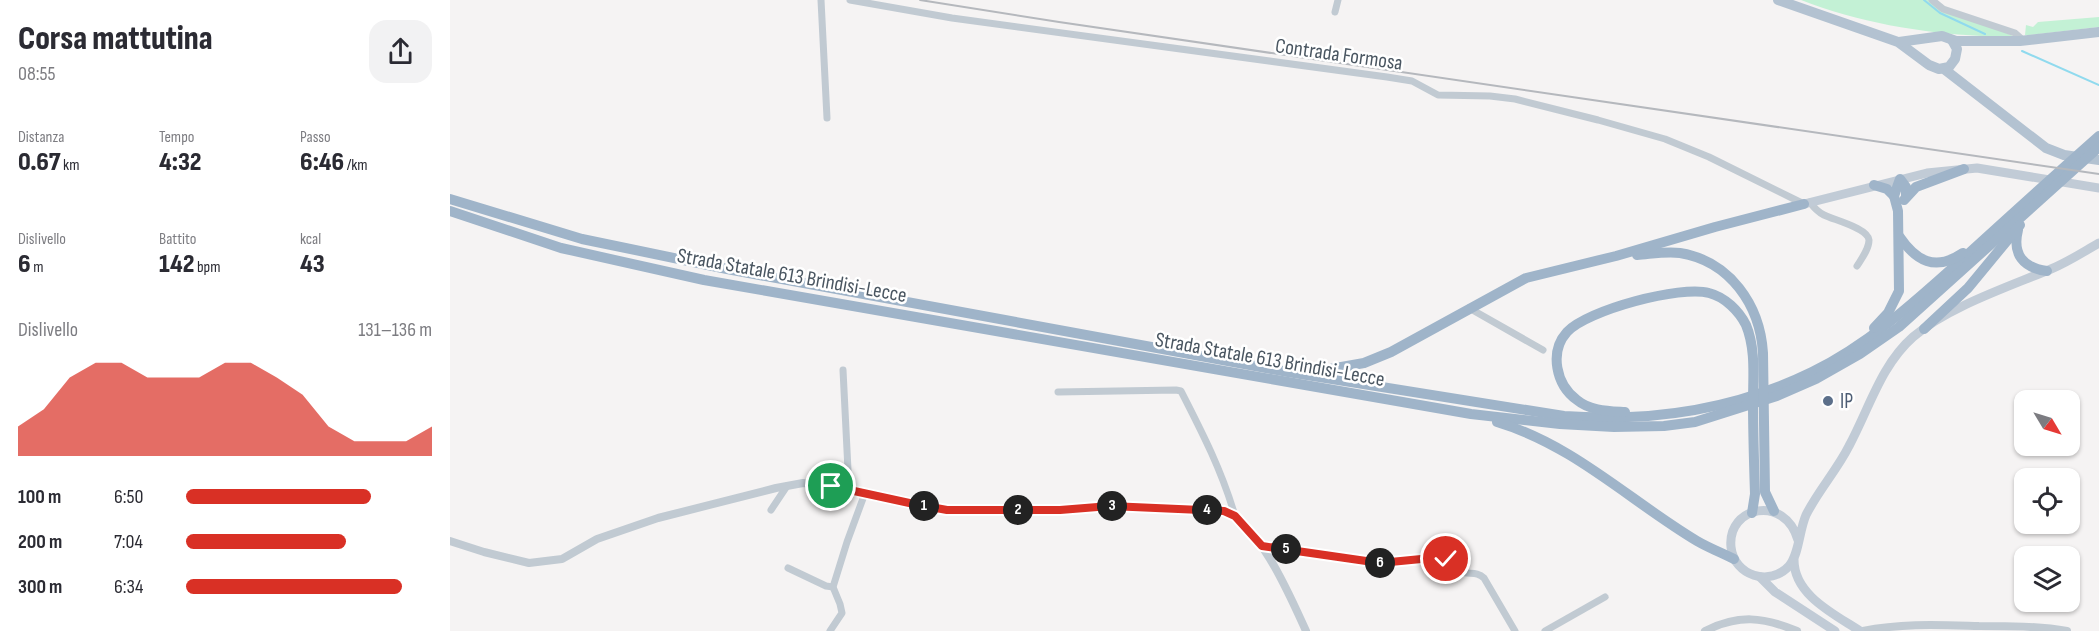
<!DOCTYPE html>
<html lang="it">
<head>
<meta charset="utf-8">
<style>
  :root { --surface:#fff; --page:#f2f2f3; --text:#2b2b33; --muted:#7c7c81; --accent:#d93025 }
  body { margin:0; font-family:"Sofia Sans Condensed",sans-serif; background:var(--page); color:var(--text); height:100vh; display:flex; flex-direction:column; font-size:22px; white-space:nowrap }
  * { box-sizing:border-box; margin:0 }
  p { font-size:20px; color:var(--muted) }
  .icon { flex:none; width:33px; height:33px; fill:none; stroke:currentColor; stroke-width:2; stroke-linecap:round; stroke-linejoin:round }
  .map { position:relative; flex:1; overflow:hidden }
  .details { display:flex; flex-direction:column; background:var(--surface); width:450px }
  .details>* { flex:none }
  .needle { width:39px; rotate:128deg }
  .tools { position:absolute; left:1564px; top:390px; display:grid; gap:12px }
  .tools a { display:grid; place-items:center; width:66px; height:66px; border-radius:12px; background:var(--surface); box-shadow:0 2px 4px #0004; font-size:30px }
  .pin { position:absolute; display:grid; place-items:center; width:51px; height:51px; color:#fff; margin:-26px; border:3px solid #fff; border-radius:50%; box-shadow:0 2px 6px #0007 }
  .km { position:absolute; width:30px; height:30px; margin:-15px; border-radius:50%; background:#222; color:#fff; font-size:16px; line-height:30px; text-align:center }
  .round { display:grid; place-items:center; flex:none; width:63px; height:63px; border-radius:18px; background:var(--page) }
  .headline { display:flex; align-items:center; justify-content:space-between; height:102px; padding:0 18px }
  h1 { font-size:33px; font-weight:800; line-height:45px }
  .stats { display:grid; grid-template-columns:repeat(3,1fr); gap:9px; height:102px; padding:6px 18px }
  .stats div { display:grid; align-content:center }
  .stats b { font-size:26px; font-weight:800 }
  .stats small { font-size:16px; font-weight:400 }
  .stats p { font-size:16px }
  .chart { height:168px; padding:12px 18px }
  .chart p { display:flex; justify-content:space-between }
  .chart svg { width:100%; height:108px; margin-top:6px; fill:var(--accent); opacity:.7 }
  ul { padding:0 18px; list-style:none; font-size:20px }
  li { display:grid; grid-template-columns:96px 72px 1fr; align-items:center; height:45px }
  li i { height:15px; border-radius:8px; background:var(--accent) }
  main { display:flex; flex:1; min-height:0 }
  .map>svg:first-child { display:block }
  .green { fill:#c3f1d5 }
  .lines { fill:none; stroke-linecap:round; stroke-linejoin:round }
  .stream { stroke:#90daee; stroke-width:2 }
  .minor { stroke:#c1cad2; stroke-width:7 }
  .tertiary { stroke:#c1cad2; stroke-width:8 }
  .secondary { stroke:#c1cbd6; stroke-width:9 }
  .primary { stroke:#b3c2d1; stroke-width:10 }
  .trunk { stroke:#9fb4c9; stroke-width:10 }
  .rail { stroke:#b5b8bd; stroke-width:2 }
  .route-casing { stroke:#fff; stroke-width:12 }
  .route { stroke:#d93025; stroke-width:8 }
  .service-dot { fill:#5c6f8a; stroke:#fff; stroke-width:2 }
  .labels { text-anchor:middle; stroke-width:5; stroke-linejoin:round; paint-order:stroke }
  .street-label { font-size:21px; fill:#4a5661; stroke:#fff }
  .service-label { font-size:21px; fill:#4e5e75; stroke:#fff; text-anchor:start }
</style>
</head>
<body>
<main>
<section class="details">
<div class="headline"><div><h1>Corsa mattutina</h1><p>08:55</p></div><a class="round"><svg class="icon" aria-label="share" viewBox="0 0 24 24"><path d="M12 15V3M7 8l5-5 5 5M5 13v7h14v-7"/></svg></a></div>
<div class="stats">
<div><p>Distanza</p><b>0.67<small> km</small></b></div>
<div><p>Tempo</p><b>4:32</b></div>
<div><p>Passo</p><b>6:46<small> /km</small></b></div>
</div>
<div class="stats">
<div><p>Dislivello</p><b>6<small> m</small></b></div>
<div><p>Battito</p><b>142<small> bpm</small></b></div>
<div><p>kcal</p><b>43</b></div>
</div>
<div class="chart"><p><span>Dislivello</span>131–136 m</p>
<svg viewBox="0 0 160 44" preserveAspectRatio="none"><path d="M0 44V32L10 25L20 12L30 6L40 6L50 12L60 12L70 12L80 6L90 6L100 12L110 19L120 32L130 38L140 38L150 38L160 32V44z"/></svg>
</div>
<ul>
<li><b>100 m</b>6:50<i style="width:75%"></i></li>
<li><b>200 m</b>7:04<i style="width:65%"></i></li>
<li><b>300 m</b>6:34<i style="width:88%"></i></li>
</ul>
</section>
<div class="map">
<svg width="1649" height="631" viewBox="0 0 1649 631">
  <rect width="100%" height="100%" fill="#f5f3f3"/>
  <g class="green">
    <path d="M1351 0H1480L1563 36C1553 38 1541 36 1531 36 1471 33 1407 22 1351 0Z"/>
    <polygon points="1649,17 1649,27 1579,35 1575,35 1576,25 1583,27 1588,22"/>
  </g>
  <g class="lines">
    <g class="stream">
      <polyline points="1474,0 1490,13 1535,34"/>
      <polyline points="1572,51 1649,85"/>
    </g>
    <g class="minor">
      <polyline points="371,0 377,118"/>
      <polyline points="400,0 502,18 937,77 962,81 988,95 1040,96 1065,99 1148,120 1215,139 1259,157 1354,204"/>
      <polyline points="1482,0 1493,9 1565,33 1574,41"/>
      <polyline points="885,12 888,0"/>
      <path d="M1360 202C1364 208 1368 212 1374 215 1384 220 1418 228 1419 240 1419 249 1412 258 1407 266"/>
      <polyline points="1019,308 1093,350"/>
      <polyline points="393,370 399,490"/>
      <path d="M608 392 726 390 731 391C752 432 772 471 785 516"/>
      <polyline points="321,510 337,486"/>
      <path d="M812 546 930 563 992 557C999 561 1003 568 1009 571 1018 576 1026 570 1034 578L1065 631"/>
      <polyline points="338,568 376,586 383,587"/>
      <polyline points="380,631 392,613 390,604 383,587 397,542 415,493"/>
      <polyline points="1095,631 1155,597"/>
    </g>
    <g class="tertiary">
      <path d="M0 541 34 552 79 563 112 559 147 539 208 518 326 488 353 483 381 486 464 504 497 510H610L660 506 774 511C810 525 840 596 856 631"/>
      <path d="M1255 631C1289 614 1313 617 1347 631"/>
      <path d="M1413 631C1452 623 1490 625 1529 626 1558 626 1589 626 1617 631"/>
    </g>
    <g class="secondary">
      <polyline points="1354,204 1477,173 1527,168 1649,188"/>
      <path d="M1348 540C1335 494 1277 506 1281 547 1284 576 1320 587 1339 566 1349 555 1349 531 1356 515 1368 491 1387 470 1399 446 1419 409 1431 365 1463 337 1498 307 1558 287 1601 269 1618 262 1633 252 1649 243"/>
      <path d="M1344 560C1344 595 1384 614 1410 631"/>
      <polyline points="1310,577 1325,592 1385,631"/>
    </g>
    <g class="primary">
      <polyline points="1328,0 1448,42 1479,65 1489,69 1499,67 1505,59 1507,49 1502,40"/>
      <polyline points="1449,42 1492,36 1506,41 1570,41 1649,32"/>
      <polyline points="1494,69 1596,148 1614,155 1649,160"/>
    </g>
    <g class="trunk">
      <polyline points="1424,185 1437,189 1444,196"/>
      <path d="M0 199 132 239 277 269 838 372 1114 416C1199 422 1284 410 1362 372 1421 343 1469 298 1517 255 1561 215 1605 175 1649 136"/>
      <polyline points="1454,200 1466,187 1514,169"/>
      <polyline points="0,211 111,248 254,280 1021,414 1110,424 1164,427 1214,426 1245,422 1327,396 1366,379 1410,354 1449,327 1649,147"/>
      <path d="M1568 230C1562 254 1573 268 1597 271"/>
      <path d="M1449 236C1466 261 1485 272 1513 253"/>
      <path d="M1187 255C1201 254 1216 251 1230 253 1280 261 1310 305 1313 353L1315 492 1324 511"/>
      <polyline points="1424,328 1438,313 1449,291 1448,211 1444,196 1450,179 1456,187 1456,197"/>
      <polyline points="1474,329 1518,288 1570,225"/>
      <polyline points="859,370 880,369 914,363 941,352 1076,278 1166,256 1265,227 1354,204"/>
      <path d="M1175 412C1159 411 1140 411 1127 400 1106 385 1099 352 1117 332 1137 310 1231 285 1259 293 1275 297 1289 311 1296 325 1306 349 1303 377 1303 402 1303 433 1304 463 1305 494L1302 513"/>
      <path d="M1047 422C1124 445 1180 501 1247 541 1259 548 1272 553 1284 559"/>
    </g>
    <polyline class="rail" points="470,0 609,22 1649,174"/>
  </g>
  <g class="lines">
    <defs>
      <polyline id="route" points="381,486 464,504 497,510 610,510 660,506 774,511 785,516 812,546 930,563 992,557 996,559"/>
    </defs>
    <use href="#route" class="route-casing"/>
    <use href="#route" class="route"/>
  </g>
  <circle class="service-dot" cx="1378" cy="401" r="6"/>
  <g class="labels">
    <g class="street-label">
      <text transform="translate(889 54) rotate(8)" y="7">Contrada Formosa</text>
      <text transform="translate(342 275) rotate(10)" y="7">Strada Statale 613 Brindisi-Lecce</text>
      <text transform="translate(820 359) rotate(10)" y="7">Strada Statale 613 Brindisi-Lecce</text>
    </g>
    <g class="service-label">
      <text x="1390" y="408">IP</text>
    </g>
  </g>
</svg>
<div class="tools">
<a><svg class="needle" viewBox="-14 -14 28 28"><path d="M0-13l5 13h-10z" fill="#e53935"/><path d="M0 13l5-13h-10z" fill="#7c7c81"/></svg></a>
<a><svg class="icon" aria-label="locate" viewBox="0 0 24 24"><circle cx="12" cy="12" r="6"/><path d="M12 2v4M12 18v4M2 12h4M18 12h4"/></svg></a>
<a><svg class="icon" aria-label="layers" viewBox="0 0 24 24"><path d="M12 4l9 5-9 5-9-5zM3 14l9 5 9-5"/></svg></a>
</div>
<div class="pin" style="left:381px;top:486px;background:#1e9e55"><svg class="icon" aria-label="arrive" viewBox="0 0 24 24"><path d="M6 21V4h12l-3 4 3 4H6"/></svg></div>
<div class="pin" style="left:996px;top:559px;background:#d93025"><svg class="icon" aria-label="check" viewBox="0 0 24 24"><path d="M5 12l5 5 9-10"/></svg></div>
<b class="km" style="left:474px;top:506px">1</b>
<b class="km" style="left:568px;top:510px">2</b>
<b class="km" style="left:662px;top:506px">3</b>
<b class="km" style="left:757px;top:510px">4</b>
<b class="km" style="left:836px;top:549px">5</b>
<b class="km" style="left:930px;top:563px">6</b>
</div>
</main>
</body>
</html>
